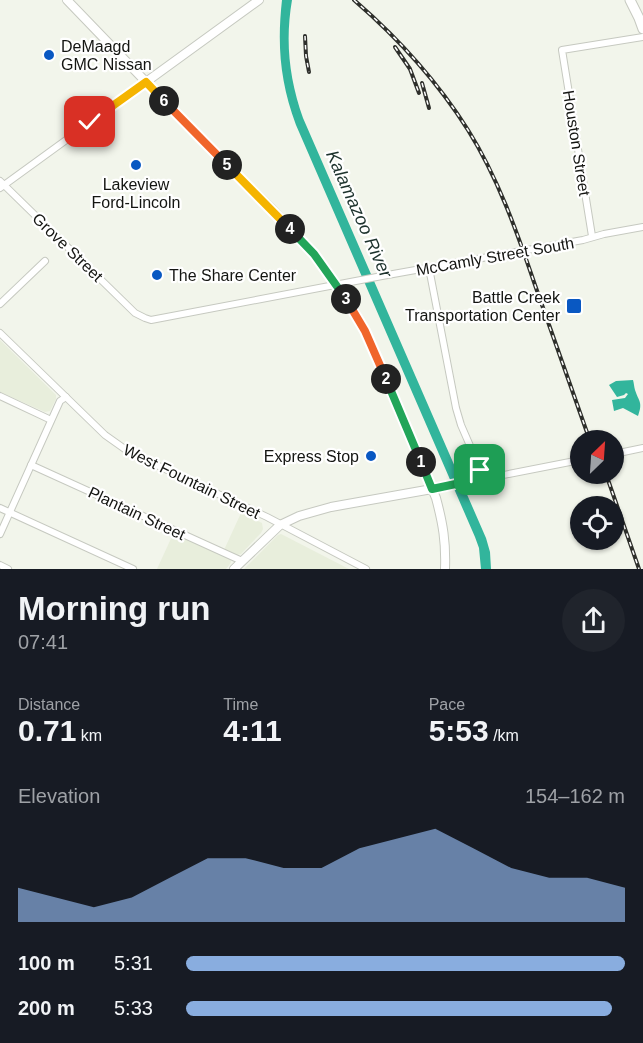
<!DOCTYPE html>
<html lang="en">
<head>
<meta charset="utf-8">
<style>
  :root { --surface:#171b24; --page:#20242c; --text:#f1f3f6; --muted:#9ea1a6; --accent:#89addf }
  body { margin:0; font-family:Helvetica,sans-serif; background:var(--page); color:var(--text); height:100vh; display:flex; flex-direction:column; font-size:22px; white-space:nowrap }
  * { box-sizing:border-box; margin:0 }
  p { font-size:20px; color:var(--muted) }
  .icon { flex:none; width:33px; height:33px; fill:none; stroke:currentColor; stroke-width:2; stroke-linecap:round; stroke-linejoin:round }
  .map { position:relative; height:569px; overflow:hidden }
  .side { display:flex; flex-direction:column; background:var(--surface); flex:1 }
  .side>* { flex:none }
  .needle { width:39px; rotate:25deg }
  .tools { position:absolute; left:570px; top:430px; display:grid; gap:12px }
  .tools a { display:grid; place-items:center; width:54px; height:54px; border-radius:50%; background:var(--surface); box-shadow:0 2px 4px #0004; font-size:30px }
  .pin { position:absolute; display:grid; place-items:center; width:51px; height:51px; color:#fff; margin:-26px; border-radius:12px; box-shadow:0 3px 9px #0006 }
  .km { position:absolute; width:30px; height:30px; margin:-15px; border-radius:50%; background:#222; color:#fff; font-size:16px; line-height:30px; text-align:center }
  .round { display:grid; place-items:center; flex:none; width:63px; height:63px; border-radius:32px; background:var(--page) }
  .headline { display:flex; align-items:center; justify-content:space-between; height:102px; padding:0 18px }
  h1 { font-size:33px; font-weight:800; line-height:45px }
  .figures { display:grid; grid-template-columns:repeat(3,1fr); gap:9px; height:102px; padding:6px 18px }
  .figures div { display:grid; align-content:center }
  .figures b { font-size:30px; font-weight:800 }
  .figures small { font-size:16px; font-weight:400 }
  .figures p { font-size:16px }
  .chart { height:168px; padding:12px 18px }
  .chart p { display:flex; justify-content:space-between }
  .chart svg { width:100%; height:108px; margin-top:6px; fill:var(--accent); opacity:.7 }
  ul { padding:0 18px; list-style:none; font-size:20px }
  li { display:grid; grid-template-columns:96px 72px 1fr; align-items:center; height:45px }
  li i { height:15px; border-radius:8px; background:var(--accent) }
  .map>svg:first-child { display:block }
  .built { fill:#e8eedc }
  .water { fill:#32b59c }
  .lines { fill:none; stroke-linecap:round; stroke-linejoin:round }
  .minor-casing { stroke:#c6c9c0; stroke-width:8 }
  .major-casing { stroke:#c6c9c0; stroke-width:10 }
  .highway-casing { stroke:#c6c9c0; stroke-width:11 }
  .minor { stroke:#fff; stroke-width:6 }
  .major { stroke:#fff; stroke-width:8 }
  .highway { stroke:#fff; stroke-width:9 }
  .rail-casing { stroke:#2e2f2b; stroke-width:4 }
  .rail { stroke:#fff; stroke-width:1.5; stroke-dasharray:4.5; stroke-linecap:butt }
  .split-1-casing { stroke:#fff; stroke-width:12 }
  .split-2-casing { stroke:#fff; stroke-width:12 }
  .split-3-casing { stroke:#fff; stroke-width:12 }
  .split-4-casing { stroke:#fff; stroke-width:12 }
  .split-5-casing { stroke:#fff; stroke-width:12 }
  .split-6-casing { stroke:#fff; stroke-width:12 }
  .split-7-casing { stroke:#fff; stroke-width:12 }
  .split-1 { stroke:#22a559; stroke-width:8 }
  .split-2 { stroke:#22a559; stroke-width:8 }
  .split-3 { stroke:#f0652b; stroke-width:8 }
  .split-4 { stroke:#22a559; stroke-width:8 }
  .split-5 { stroke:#f5b400; stroke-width:8 }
  .split-6 { stroke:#f0652b; stroke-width:8 }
  .split-7 { stroke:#f5b400; stroke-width:8 }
  .poi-dot { fill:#0958c2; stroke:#fff; stroke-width:2 }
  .labels { text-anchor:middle; stroke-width:4.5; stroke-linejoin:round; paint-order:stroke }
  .poi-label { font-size:16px; fill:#141512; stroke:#fff; text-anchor:start }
  .street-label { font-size:16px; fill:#141512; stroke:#fff }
  .water-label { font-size:18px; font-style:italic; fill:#1d322d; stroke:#fff }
</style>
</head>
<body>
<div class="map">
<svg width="643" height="569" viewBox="0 0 643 569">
  <rect width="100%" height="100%" fill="#f2f5eb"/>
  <g class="built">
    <polygon points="0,340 56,395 56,399 50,411 45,412 0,392"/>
    <polygon points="241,513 260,522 262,523 263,529 261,533 241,554 237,555 224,550"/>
    <polygon points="174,532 230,558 231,562 230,564 226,569 157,569"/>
    <polygon points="281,534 285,536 349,569 244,569 278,535"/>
  </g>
  <g class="water">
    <path d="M282 0H292C285 41 289 78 303 118L486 538 490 552 491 569H481L479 548 475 537 296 125C280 82 277 45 282 0Z"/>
    <path d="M633 380C634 383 634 387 635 390 639 402 643 402 638 416L623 408 614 411 612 400 625 398 628 394 626 393 624 395 617 397 609 385 616 381Z"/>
  </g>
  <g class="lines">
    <defs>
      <g id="minor">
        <polyline points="0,181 135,313 145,318 151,320 382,276 583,240 604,234 643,227"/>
        <polyline points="0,188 146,82"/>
        <polyline points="592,236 562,50 643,37"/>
        <polyline points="429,268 456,408 461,425 484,478"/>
        <polyline points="0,304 45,261"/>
        <polyline points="0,333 105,435 129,452 267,517 366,569"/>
        <polyline points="0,396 51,420"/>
        <polyline points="614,454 643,448"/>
        <polyline points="31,465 242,561"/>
        <polyline points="432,489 580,460"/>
        <polyline points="0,508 133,569"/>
        <polyline points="0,534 60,401 66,397"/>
        <polyline points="0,565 8,569"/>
      </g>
      <g id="major">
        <path d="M67 0 227 166 270 207 314 254 328 273 351 305 365 331 436 498C443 524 446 542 445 569"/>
        <polyline points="146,82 259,0"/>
        <polyline points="234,569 280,525 299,516 331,507 432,489"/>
      </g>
      <polyline id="highway" points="630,0 639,18 643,29"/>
    </defs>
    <use href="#minor" class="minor-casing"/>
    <use href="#major" class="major-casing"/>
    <use href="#highway" class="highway-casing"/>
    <use href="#minor" class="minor"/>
    <use href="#major" class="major"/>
    <use href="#highway" class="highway"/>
    <defs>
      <g id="rail">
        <path d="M354 0C398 38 437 81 468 130 498 178 517 232 535 285 553 337 572 389 590 441"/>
        <polyline points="305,36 306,56 309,72"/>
        <polyline points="395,47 410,69 419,93"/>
        <polyline points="422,83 429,108"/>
        <polyline points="606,474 639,569"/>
      </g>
    </defs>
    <use href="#rail" class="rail-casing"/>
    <use href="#rail" class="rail"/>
  </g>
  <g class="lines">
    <defs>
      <polyline id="split-1" points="421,462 432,489 484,478 480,470"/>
      <polyline id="split-2" points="386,379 421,462"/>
      <polyline id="split-3" points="346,299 365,331 386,379"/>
      <polyline id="split-4" points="290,229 314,254 346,299"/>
      <polyline id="split-5" points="227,165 290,229"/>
      <polyline id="split-6" points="164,101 227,165"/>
      <polyline id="split-7" points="90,122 146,82 164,101"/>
    </defs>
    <use href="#split-1" class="split-1-casing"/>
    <use href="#split-2" class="split-2-casing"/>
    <use href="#split-3" class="split-3-casing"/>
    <use href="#split-4" class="split-4-casing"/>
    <use href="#split-5" class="split-5-casing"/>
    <use href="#split-6" class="split-6-casing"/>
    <use href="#split-7" class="split-7-casing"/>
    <use href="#split-1" class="split-1"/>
    <use href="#split-2" class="split-2"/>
    <use href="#split-3" class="split-3"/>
    <use href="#split-4" class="split-4"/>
    <use href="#split-5" class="split-5"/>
    <use href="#split-6" class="split-6"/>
    <use href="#split-7" class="split-7"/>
  </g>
  <g class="poi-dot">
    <circle cx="49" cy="55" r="6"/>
    <circle cx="136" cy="165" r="6"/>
    <circle cx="157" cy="275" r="6"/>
    <rect x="566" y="298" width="16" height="16" rx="3"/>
    <circle cx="371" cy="456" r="6"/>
  </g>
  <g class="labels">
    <g class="poi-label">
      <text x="61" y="52">DeMaagd<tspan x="61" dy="18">GMC Nissan</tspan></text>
      <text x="136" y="190" text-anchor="middle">Lakeview<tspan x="136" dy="18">Ford-Lincoln</tspan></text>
      <text x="169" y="281">The Share Center</text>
      <text x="560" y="303" text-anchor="end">Battle Creek<tspan x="560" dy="18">Transportation Center</tspan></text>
      <text x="359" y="462" text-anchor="end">Express Stop</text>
    </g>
    <g class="street-label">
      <text transform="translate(577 143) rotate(81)" y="6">Houston Street</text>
      <text transform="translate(68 247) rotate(44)" y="6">Grove Street</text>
      <text transform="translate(495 256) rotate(-10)" y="6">McCamly Street South</text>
      <text transform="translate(192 481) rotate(26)" y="6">West Fountain Street</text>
      <text transform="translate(137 513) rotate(25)" y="6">Plantain Street</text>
    </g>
    <g class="water-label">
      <text transform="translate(359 214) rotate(66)" y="6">Kalamazoo River</text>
    </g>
  </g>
</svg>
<div class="tools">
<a><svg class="needle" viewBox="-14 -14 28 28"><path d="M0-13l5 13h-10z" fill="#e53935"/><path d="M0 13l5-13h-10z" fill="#9ea1a6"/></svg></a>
<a><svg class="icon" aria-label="locate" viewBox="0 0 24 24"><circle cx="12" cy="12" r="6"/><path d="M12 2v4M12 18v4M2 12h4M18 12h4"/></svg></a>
</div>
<div class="pin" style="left:480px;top:470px;background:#1e9e55"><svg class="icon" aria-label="arrive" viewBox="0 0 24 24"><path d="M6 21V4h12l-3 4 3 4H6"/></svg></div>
<div class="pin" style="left:90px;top:122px;background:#d93025"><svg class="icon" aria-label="check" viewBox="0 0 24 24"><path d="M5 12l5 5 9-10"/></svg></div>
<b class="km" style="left:421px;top:462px">1</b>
<b class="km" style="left:386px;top:379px">2</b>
<b class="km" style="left:346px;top:299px">3</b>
<b class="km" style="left:290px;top:229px">4</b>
<b class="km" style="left:227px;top:165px">5</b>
<b class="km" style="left:164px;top:101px">6</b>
</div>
<section class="side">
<div class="headline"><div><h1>Morning run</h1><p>07:41</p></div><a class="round"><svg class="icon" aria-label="share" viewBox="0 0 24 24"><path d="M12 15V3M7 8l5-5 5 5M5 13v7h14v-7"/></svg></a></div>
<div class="figures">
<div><p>Distance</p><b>0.71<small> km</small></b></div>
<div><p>Time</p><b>4:11</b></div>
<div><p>Pace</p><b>5:53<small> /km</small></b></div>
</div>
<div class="chart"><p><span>Elevation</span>154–162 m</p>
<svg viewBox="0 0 160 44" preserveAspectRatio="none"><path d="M0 44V30L10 34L20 38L30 34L40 26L50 18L60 18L70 22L80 22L90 14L100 10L110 6L120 14L130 22L140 26L150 26L160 30V44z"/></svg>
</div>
<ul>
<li><b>100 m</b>5:31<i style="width:100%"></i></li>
<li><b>200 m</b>5:33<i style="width:97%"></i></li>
</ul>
</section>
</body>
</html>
